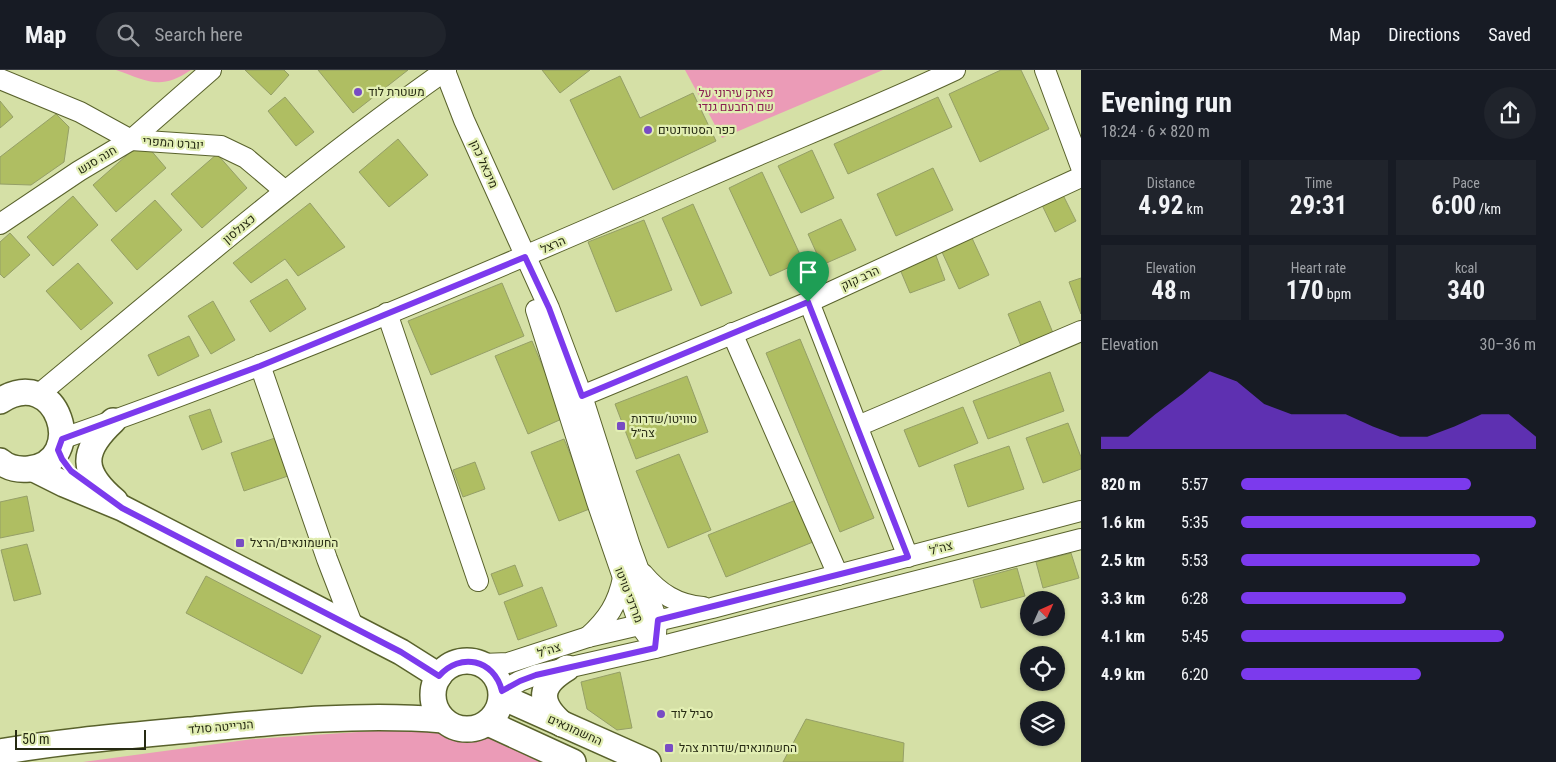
<!DOCTYPE html>
<html lang="en">
<head>
<meta charset="utf-8">
<style>
  :root { --surface:#171b24; --page:#20242c; --text:#f1f3f6; --muted:#9ea1a6; --line:#363941; --accent:#7c3aed }
  body { margin:0; font-family:"Roboto Condensed",Heebo,sans-serif; background:var(--page); color:var(--text); height:100vh; display:flex; flex-direction:column; font-size:19px; white-space:nowrap }
  * { box-sizing:border-box; margin:0 }
  p { font-size:16px; color:var(--muted) }
  .icon { flex:none; width:28px; height:28px; fill:none; stroke:currentColor; stroke-width:2; stroke-linecap:round; stroke-linejoin:round }
  .map { position:relative; flex:1; overflow:hidden }
  .details { display:flex; flex-direction:column; background:var(--surface); width:475px }
  .details>* { flex:none }
  .needle { width:32px; rotate:45deg }
  .fabs { position:absolute; left:1020px; top:521px; display:grid; gap:10px }
  .fabs a { display:grid; place-items:center; width:45px; height:45px; border-radius:50%; background:var(--surface); box-shadow:0 1px 4px #0004; font-size:25px }
  .scale { position:absolute; left:15px; bottom:12px; width:131px; box-sizing:border-box; padding-left:5px; border:2px solid #262a13; border-top:0; font-size:14px; line-height:18px; white-space:nowrap; color:#262a13; -webkit-text-stroke:4px #e2eeb3; paint-order:stroke }
  .pin { position:absolute; display:grid; place-items:center; width:42px; height:42px; color:#fff; margin:-51px -21px; border-radius:50% 50% 50% 0; rotate:-45deg; box-shadow:0 0 5px #0007 }
  .pin .icon { rotate:45deg }
  .round { display:grid; place-items:center; flex:none; width:52px; height:52px; border-radius:26px; background:var(--page) }
  .head { display:flex; align-items:center; justify-content:space-between; height:85px; padding:0 20px }
  h1 { font-size:28px; font-weight:700; line-height:38px }
  .metrics { display:grid; grid-template-columns:repeat(3,1fr); gap:8px; height:85px; padding:5px 20px }
  .metrics div { display:grid; align-content:center; border-radius:0px; background:var(--page); text-align:center }
  .metrics b { font-size:25px; font-weight:700 }
  .metrics small { font-size:14px; font-weight:400 }
  .metrics p { font-size:14px }
  .chart { height:140px; padding:10px 20px }
  .chart p { display:flex; justify-content:space-between }
  .chart svg { width:100%; height:90px; margin-top:5px; fill:var(--accent); opacity:.7 }
  ul { padding:0 20px; list-style:none; font-size:16px }
  li { display:grid; grid-template-columns:80px 60px 1fr; align-items:center; height:38px }
  li i { height:12px; border-radius:6px; background:var(--accent) }
  header { display:flex; align-items:center; gap:30px; box-sizing:border-box; height:70px; padding:0 25px; background:var(--surface); border-bottom:1px solid var(--line) }
  header strong { font-size:24px }
  nav { display:flex; gap:28px; margin-inline-start:auto; font-size:18px }
  .search { width:350px; height:45px; background:var(--page); display:flex; align-items:center; gap:12px; box-sizing:border-box; padding:0 18px; border-radius:28px; color:var(--muted); font-size:19px }
  main { display:flex; flex:1; min-height:0 }
  .map>svg:first-child { display:block }
  .green { fill:#eb9bb7 }
  .building { fill:#afbe62; stroke:#959f67 }
  .lines { fill:none; stroke-linecap:round; stroke-linejoin:round }
  .minor-casing { stroke:#59622c; stroke-width:22 }
  .major-casing { stroke:#59622c; stroke-width:28 }
  .minor { stroke:#fff; stroke-width:20 }
  .major { stroke:#fff; stroke-width:25 }
  .route-casing { stroke:#fff; stroke-width:10 }
  .route { stroke:#7c3aed; stroke-width:6 }
  .poi-dot { fill:#784cc4; stroke:#e2eeb3; stroke-width:2 }
  .labels { text-anchor:middle; stroke-width:4.5; stroke-linejoin:round; paint-order:stroke }
  .poi-label { font-size:12px; fill:#262a13; stroke:#e2eeb3; text-anchor:start }
  .park-label { font-size:12px; fill:#8a2052; stroke:#e2eeb3 }
  .street-label { font-size:12px; fill:#262a13; stroke:#e2eeb3 }
</style>
</head>
<body>
<header>
<strong>Map</strong>
<div class="search"><svg class="icon" aria-label="search" viewBox="0 0 24 24"><circle cx="10" cy="10" r="6"/><path d="M15 15l6 6"/></svg>Search here</div>
<nav><a>Map</a><a>Directions</a><a>Saved</a></nav>
</header>
<main>
<div class="map">
<svg width="1081" height="692" viewBox="0 0 1081 692">
  <rect width="100%" height="100%" fill="#d5e0a6"/>
  <g class="green">
    <path d="M116 0H191C160 21 148 11 116 0Z"/>
    <polygon points="685,0 883,0 722,68"/>
    <polygon points="418,658 456,667 490,660 555,692 83,692 253,669"/>
  </g>
  <g class="building">
    <polygon points="245,0 284,0 289,5 271,25"/>
    <polygon points="318,0 408,0 353,43"/>
    <polygon points="542,0 590,0 560,23"/>
    <polygon points="1001,0 1021,0 1049,59 980,92 949,24"/>
    <polygon points="620,6 640,48 693,23 716,71 613,120 570,30"/>
    <polygon points="285,27 314,62 296,76 268,41"/>
    <polygon points="938,27 952,57 848,104 834,74"/>
    <polygon points="0,31 13,47 0,58"/>
    <polygon points="56,44 69,57 64,92 31,115 0,114 0,87"/>
    <polygon points="398,69 428,105 389,137 359,102"/>
    <polygon points="143,71 166,98 116,142 93,115"/>
    <polygon points="812,80 834,128 801,143 778,96"/>
    <polygon points="217,84 247,118 202,158 171,124"/>
    <polygon points="933,98 953,140 896,166 877,124"/>
    <polygon points="762,102 803,191 770,206 729,118"/>
    <polygon points="1063,125 1076,151 1055,162 1042,135"/>
    <polygon points="73,126 98,155 53,196 27,167"/>
    <polygon points="155,130 182,160 137,200 111,170"/>
    <polygon points="310,133 345,177 298,206 285,189 251,213 233,193"/>
    <polygon points="693,134 732,223 701,236 662,148"/>
    <polygon points="841,149 856,180 822,195 808,164"/>
    <polygon points="644,150 672,220 616,242 588,172"/>
    <polygon points="10,163 30,185 4,208 0,204 0,172"/>
    <polygon points="972,168 989,205 959,219 942,182"/>
    <polygon points="935,183 945,210 910,223 899,197"/>
    <polygon points="78,193 113,233 81,260 46,221"/>
    <polygon points="1081,208 1081,244 1069,212"/>
    <polygon points="287,209 306,239 270,262 250,231"/>
    <polygon points="502,213 524,266 431,305 408,251"/>
    <polygon points="213,231 235,270 211,284 188,246"/>
    <polygon points="1040,231 1053,263 1021,276 1008,244"/>
    <polygon points="189,266 199,286 158,306 148,285"/>
    <polygon points="800,269 874,448 840,462 766,283"/>
    <polygon points="532,271 564,348 528,364 495,286"/>
    <polygon points="1050,302 1064,341 988,369 973,331"/>
    <polygon points="687,306 708,362 636,389 615,334"/>
    <polygon points="963,337 978,373 919,397 904,360"/>
    <polygon points="210,339 222,372 202,380 189,346"/>
    <polygon points="1068,353 1081,387 1081,399 1043,413 1026,368"/>
    <polygon points="275,368 288,406 244,421 231,383"/>
    <polygon points="564,369 592,438 559,451 531,382"/>
    <polygon points="1009,376 1024,419 968,437 954,395"/>
    <polygon points="679,384 711,460 668,478 636,401"/>
    <polygon points="475,392 485,419 463,427 453,400"/>
    <polygon points="27,426 34,461 0,468 0,432"/>
    <polygon points="796,430 813,472 726,507 708,465"/>
    <polygon points="27,474 41,524 14,531 1,480"/>
    <polygon points="1071,483 1079,508 1043,518 1036,492"/>
    <polygon points="515,495 523,516 499,525 491,504"/>
    <polygon points="1017,498 1025,526 981,538 973,510"/>
    <polygon points="206,506 321,566 302,604 186,543"/>
    <polygon points="542,517 557,556 518,570 504,532"/>
    <polygon points="620,602 632,658 617,660 587,639 581,612"/>
    <polygon points="806,649 904,673 903,692 783,692"/>
  </g>
  <g class="lines">
    <defs>
      <g id="minor">
        <polyline points="1045,0 1081,97"/>
        <polyline points="445,1 464,50 549,238 582,326 630,476 657,550 655,578"/>
        <polyline points="0,9 80,42 131,70 221,76 246,88 285,121"/>
        <polyline points="0,154 79,101 131,70 211,0"/>
        <polyline points="809,232 908,487"/>
        <polyline points="536,240 597,432 639,554 647,565"/>
        <polyline points="387,243 478,511"/>
        <polyline points="732,263 838,505"/>
        <polyline points="260,295 327,489 354,559"/>
        <path d="M38 325C172 214 304 100 446 0"/>
        <polyline points="582,326 809,232 1081,107"/>
        <polyline points="858,356 1081,261"/>
        <path d="M61 369C277 294 487 203 696 112 782 74 870 40 955 0"/>
        <path d="M643 504C659 523 677 535 703 537"/>
        <path d="M588 567C608 549 618 533 623 508"/>
        <polyline points="482,594 508,593 588,567 712,538 1081,441"/>
        <polyline points="502,621 520,611 536,605 655,578 1081,469"/>
      </g>
      <g id="major">
        <path d="M0 331C58 293 89 392 29 399 19 400 8 398 0 391"/>
        <path d="M113 351C80 382 81 402 115 431"/>
        <polyline points="34,399 64,414 122,438 401,582 439,606"/>
        <circle cx="467" cy="625" r="34"/>
        <polyline points="502,627 648,692"/>
        <polyline points="488,653 573,692"/>
        <path d="M562 654C537 632 539 615 567 598"/>
        <path d="M0 682C63 671 126 666 189 660 273 652 359 643 443 650"/>
      </g>
    </defs>
    <use href="#minor" class="minor-casing"/>
    <use href="#major" class="major-casing"/>
    <use href="#minor" class="minor"/>
    <use href="#major" class="major"/>
  </g>
  <g class="lines">
    <defs>
      <path id="route" d="M525 187 549 238 582 326 808 232 908 487 658 550 655 578 536 605 520 611 502 621C494 589 460 582 439 606L401 582 122 438 71 401 62 389 58 380 62 369 260 296Z"/>
    </defs>
    <use href="#route" class="route-casing"/>
    <use href="#route" class="route"/>
  </g>
  <g class="poi-dot">
    <circle cx="358" cy="22" r="5"/>
    <circle cx="648" cy="60" r="5"/>
    <rect x="616" y="351" width="10" height="10" rx="2.5"/>
    <rect x="235" y="468" width="10" height="10" rx="2.5"/>
    <circle cx="661" cy="644" r="5"/>
    <rect x="664" y="673" width="10" height="10" rx="2.5"/>
  </g>
  <g class="labels">
    <g class="poi-label">
      <text x="368" y="26">משטרת לוד</text>
      <text x="658" y="64">כפר הסטודנטים</text>
      <text x="631" y="353">טוויטו/שדרות<tspan x="631" dy="14">צה״ל</tspan></text>
      <text x="250" y="477">החשמונאים/הרצל</text>
      <text x="671" y="648">סביל לוד</text>
      <text x="679" y="682">החשמונאים/שדרות צהל</text>
    </g>
    <g class="park-label">
      <text x="736" y="27">פארק עירוני על<tspan x="736" dy="14">שם רחבעם גנדי</tspan></text>
    </g>
    <g class="street-label">
      <text transform="translate(173 73) rotate(4)" y="4">יוברט המפרי</text>
      <text transform="translate(97 90) rotate(-31)" y="4">חנה סנש</text>
      <text transform="translate(484 94) rotate(66)" y="4">מיכאל כהן</text>
      <text transform="translate(239 159) rotate(-40)" y="4">כצנלסון</text>
      <text transform="translate(553 175) rotate(-24)" y="4">הרצל</text>
      <text transform="translate(860 208) rotate(-25)" y="4">הרב קוק</text>
      <text transform="translate(941 478) rotate(-15)" y="4">צה"ל</text>
      <text transform="translate(629 525) rotate(69)" y="4">מרדכי טויטו</text>
      <text transform="translate(549 580) rotate(-18)" y="4">צה"ל</text>
      <text transform="translate(221 657) rotate(-5)" y="4">הנרייטה סולד</text>
      <text transform="translate(575 660) rotate(24)" y="4">החשמונאים</text>
    </g>
  </g>
</svg>
<div class="fabs">
<a><svg class="needle" viewBox="-14 -14 28 28"><path d="M0-13l5 13h-10z" fill="#e53935"/><path d="M0 13l5-13h-10z" fill="#9ea1a6"/></svg></a>
<a><svg class="icon" aria-label="locate" viewBox="0 0 24 24"><circle cx="12" cy="12" r="6"/><path d="M12 2v4M12 18v4M2 12h4M18 12h4"/></svg></a>
<a><svg class="icon" aria-label="layers" viewBox="0 0 24 24"><path d="M12 4l9 5-9 5-9-5zM3 14l9 5 9-5"/></svg></a>
</div>
<div class="scale">50 m</div>
<div class="pin" style="left:808px;top:232px;background:#1e9e55"><svg class="icon" aria-label="arrive" viewBox="0 0 24 24"><path d="M6 21V4h12l-3 4 3 4H6"/></svg></div>
</div>
<section class="details">
<div class="head"><div><h1>Evening run</h1><p>18:24 · 6 × 820 m</p></div><a class="round"><svg class="icon" aria-label="share" viewBox="0 0 24 24"><path d="M12 15V3M7 8l5-5 5 5M5 13v7h14v-7"/></svg></a></div>
<div class="metrics">
<div><p>Distance</p><b>4.92<small> km</small></b></div>
<div><p>Time</p><b>29:31</b></div>
<div><p>Pace</p><b>6:00<small> /km</small></b></div>
</div>
<div class="metrics">
<div><p>Elevation</p><b>48<small> m</small></b></div>
<div><p>Heart rate</p><b>170<small> bpm</small></b></div>
<div><p>kcal</p><b>340</b></div>
</div>
<div class="chart"><p><span>Elevation</span>30–36 m</p>
<svg viewBox="0 0 160 44" preserveAspectRatio="none"><path d="M0 44V38L10 38L20 27L30 17L40 6L50 11L60 22L70 27L80 27L90 27L100 33L110 38L120 38L130 33L140 27L150 27L160 38V44z"/></svg>
</div>
<ul>
<li><b>820 m</b>5:57<i style="width:78%"></i></li>
<li><b>1.6 km</b>5:35<i style="width:100%"></i></li>
<li><b>2.5 km</b>5:53<i style="width:81%"></i></li>
<li><b>3.3 km</b>6:28<i style="width:56%"></i></li>
<li><b>4.1 km</b>5:45<i style="width:89%"></i></li>
<li><b>4.9 km</b>6:20<i style="width:61%"></i></li>
</ul>
</section>
</main>
</body>
</html>
